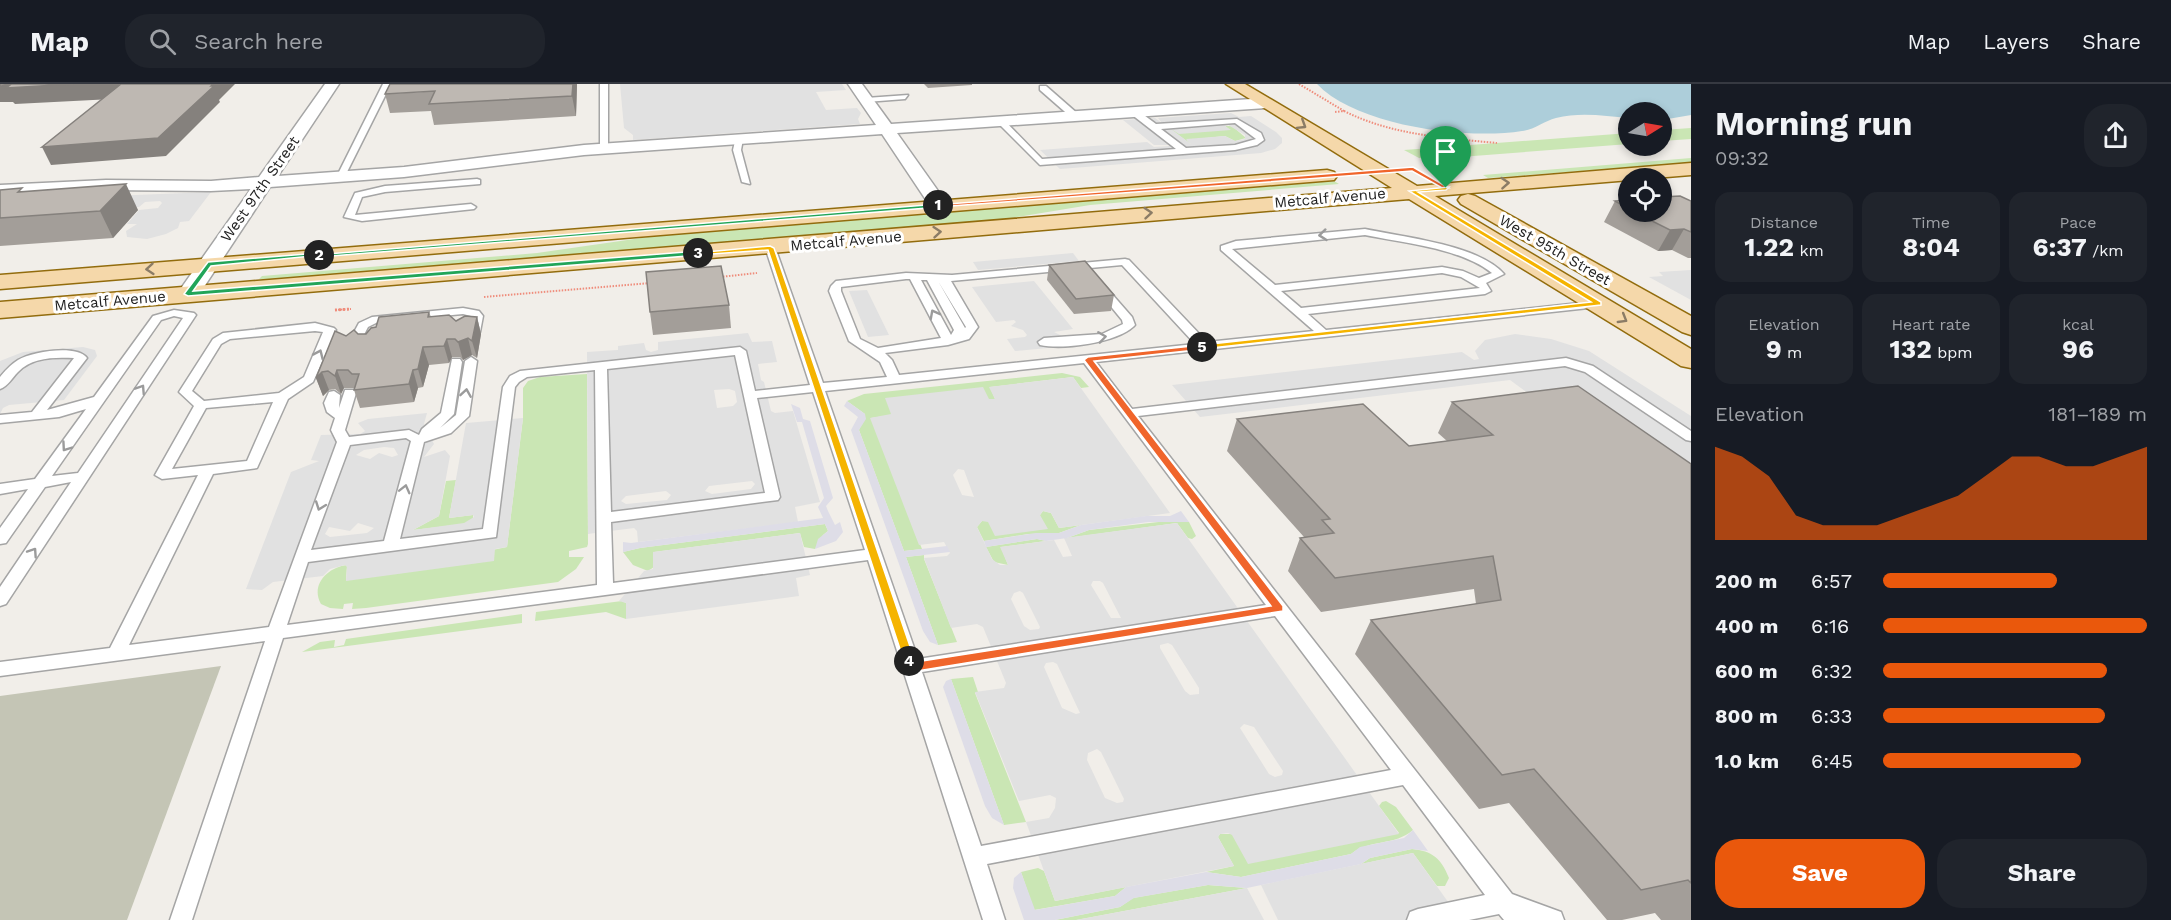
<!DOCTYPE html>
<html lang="en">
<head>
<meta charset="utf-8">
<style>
  :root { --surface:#171b24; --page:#20242c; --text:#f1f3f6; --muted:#9ea1a6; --line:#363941; --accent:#ea580c }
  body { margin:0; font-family:"Work Sans",sans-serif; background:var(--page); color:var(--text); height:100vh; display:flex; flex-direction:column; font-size:22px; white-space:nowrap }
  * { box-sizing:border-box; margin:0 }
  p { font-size:20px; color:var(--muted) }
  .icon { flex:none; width:33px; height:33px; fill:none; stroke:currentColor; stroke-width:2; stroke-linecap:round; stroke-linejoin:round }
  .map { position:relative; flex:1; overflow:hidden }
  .panel { display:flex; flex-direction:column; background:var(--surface); width:480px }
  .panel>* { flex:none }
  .needle { width:39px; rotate:79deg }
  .buttons { position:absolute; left:1618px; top:18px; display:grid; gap:12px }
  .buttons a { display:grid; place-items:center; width:54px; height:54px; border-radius:50%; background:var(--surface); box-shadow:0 3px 9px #0003; font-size:30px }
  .pin { position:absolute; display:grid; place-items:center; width:51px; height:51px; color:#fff; margin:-62px -26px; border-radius:50% 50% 50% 0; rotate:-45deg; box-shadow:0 0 6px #0007 }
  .pin .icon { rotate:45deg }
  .km { position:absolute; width:30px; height:30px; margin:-15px; border-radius:50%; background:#222; color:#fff; font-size:16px; line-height:30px; text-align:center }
  .round { display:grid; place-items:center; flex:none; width:63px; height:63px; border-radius:24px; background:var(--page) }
  .overview { display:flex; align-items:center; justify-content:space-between; height:102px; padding:0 24px }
  h1 { font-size:33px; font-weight:700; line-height:45px }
  .stats { display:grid; grid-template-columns:repeat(3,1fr); gap:9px; height:102px; padding:6px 24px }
  .stats div { display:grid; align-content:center; border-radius:15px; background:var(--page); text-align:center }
  .stats b { font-size:26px; font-weight:700 }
  .stats small { font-size:16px; font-weight:400 }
  .stats p { font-size:16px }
  .chart { height:168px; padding:12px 24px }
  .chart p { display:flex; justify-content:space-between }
  .chart svg { width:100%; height:108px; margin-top:6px; fill:var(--accent); opacity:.7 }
  .cta { display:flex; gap:12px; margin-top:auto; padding:12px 24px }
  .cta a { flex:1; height:69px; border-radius:24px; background:var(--accent); color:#fff; font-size:24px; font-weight:700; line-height:69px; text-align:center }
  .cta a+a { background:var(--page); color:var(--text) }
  ul { padding:0 24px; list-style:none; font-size:20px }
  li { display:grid; grid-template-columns:96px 72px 1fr; align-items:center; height:45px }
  li i { height:15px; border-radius:8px; background:var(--accent) }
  header { display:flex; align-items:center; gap:36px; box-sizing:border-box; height:84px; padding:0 30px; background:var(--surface); border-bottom:2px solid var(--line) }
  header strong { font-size:28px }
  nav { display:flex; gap:33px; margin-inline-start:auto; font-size:21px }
  .search { width:420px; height:54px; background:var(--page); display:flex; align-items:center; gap:15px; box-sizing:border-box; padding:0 21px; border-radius:24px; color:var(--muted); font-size:22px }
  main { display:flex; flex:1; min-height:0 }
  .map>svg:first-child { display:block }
  .construction { fill:#c4c5b5 }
  .grass { fill:#cae6b4 }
  .parking { fill:#e1e1e1; fill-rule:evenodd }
  .plaza { fill:#dedde7 }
  .water { fill:#adceda }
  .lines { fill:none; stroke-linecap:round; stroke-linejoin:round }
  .lane-casing { stroke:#a5a5a5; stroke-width:3 }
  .street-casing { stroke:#a5a5a5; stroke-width:3 }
  .primary-casing { stroke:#926c0d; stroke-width:3 }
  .path-far1 { stroke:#ef8d7c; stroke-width:2; stroke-dasharray:1.5 1.5; stroke-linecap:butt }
  .path { stroke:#ef8d7c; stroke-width:3; stroke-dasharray:2 2; stroke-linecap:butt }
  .lane { fill:#fff; fill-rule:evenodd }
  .street { fill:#fff; fill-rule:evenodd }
  .primary { fill:#f5d8aa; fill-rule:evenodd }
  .wall { fill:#a39e99 }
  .shaded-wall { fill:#85817d }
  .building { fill:#beb8b2; stroke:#85817d; stroke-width:1.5 }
  .oneway { stroke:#8b7c66 }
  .oneway2 { stroke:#9b9b9b }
  .split-1 { fill:#f0652b; stroke:#fff; stroke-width:1.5 }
  .split-2 { fill:#22a559; stroke:#fff; stroke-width:1.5 }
  .split-3 { fill:#22a559; stroke:#fff; stroke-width:1.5 }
  .split-4 { fill:#f5b400; stroke:#fff; stroke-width:1.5 }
  .split-5 { fill:#f0652b; stroke:#fff; stroke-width:1.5 }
  .split-6 { fill:#f5b400; stroke:#fff; stroke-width:1.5 }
  .labels { text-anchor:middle; stroke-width:6; stroke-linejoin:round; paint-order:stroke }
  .far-street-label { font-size:15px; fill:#212121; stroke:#fff }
</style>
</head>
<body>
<header>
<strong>Map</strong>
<div class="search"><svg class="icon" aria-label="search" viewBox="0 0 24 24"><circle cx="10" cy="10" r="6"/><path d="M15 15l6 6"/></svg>Search here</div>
<nav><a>Map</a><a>Layers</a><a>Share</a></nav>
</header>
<main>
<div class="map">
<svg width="1691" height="836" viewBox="0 0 1691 836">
  <rect width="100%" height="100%" fill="#f1eee9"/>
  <polygon class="construction" points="221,582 127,836 0,836 0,612"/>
  <g class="grass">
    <polygon points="1225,42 1232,42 1246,54 1235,57 1225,52 1187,56 1191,60 1170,45 1230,46"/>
    <polygon points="1691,44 1691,55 1662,57 1662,46"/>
    <polygon points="1629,49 1629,60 1434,75 1419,74 1404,66"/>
    <polygon points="1691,74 1691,79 1488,94 1483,91"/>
    <polygon points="1334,97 1339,100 1090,121 987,138 290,195 259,195 262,192 537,169 662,151"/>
    <polygon points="1062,289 1080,293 1089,303 1081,304 1073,293 990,303 995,315 871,334 922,465 904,467 859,346 865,330 847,317 864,310"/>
    <path d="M587 290 588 460 587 463 569 467V473H584L576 485 558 498 366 524 352 525 353 519 344 520 343 525 330 524 321 520C310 501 328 483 347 481L346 496 507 463 523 334V304L528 297 540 293Z"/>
    <polygon points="456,396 449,434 473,431 473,435 464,440 413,446 439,432 446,397"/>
    <polygon points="1043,427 1051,429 1059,444 1081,441 1059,449 1028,450 984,457 977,443 982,437 1040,431"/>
    <polygon points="1176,436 1189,438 1196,452 1192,455 1188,454 1177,439 1067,454 1089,446"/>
    <polygon points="825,440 828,447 823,451 815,465 804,463 800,449 654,468 654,483 648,487 633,481 623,468 640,464"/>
    <polygon points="1037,455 1046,457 1001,463 1008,481 994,478 986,463"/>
    <polygon points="924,471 924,475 957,558 938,561 906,473"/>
    <polygon points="622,517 626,519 626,535 606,528 535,537 536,528"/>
    <polygon points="522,530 522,539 302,568 320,558 335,556 334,563 344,561 346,555"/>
    <polygon points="973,593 978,608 975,609 1026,738 1004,741 951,595"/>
    <path d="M1386 717 1396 723 1413 746C1395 762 1369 755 1351 770L1241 793 1206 788 1234 782 1218 753 1220 750 1399 749 1379 722 1382 718Z"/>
    <path d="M1412 765C1432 767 1441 774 1449 794L1445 802H1437L1413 769 1361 780 1370 774Z"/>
    <polygon points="1038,784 1044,787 1055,817 1126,803 1115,812 1034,826 1021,788"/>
    <polygon points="1208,801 1247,804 1076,836 1055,836 1120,823 1133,814"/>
  </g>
  <g class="parking">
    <polygon points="620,0 842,0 846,6 816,8 826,26 857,24 861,29 858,35 860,40 633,56 633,51 624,44"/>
    <path d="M1231 29 1239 33 1251 32 1276 48 1282 54V59L1275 65 1261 69 1060 85 1040 66 1147 58 1154 63 1169 62 1171 61H1154L1123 36 1155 34 1162 39 1158 34ZM1228 41 1245 51V55L1235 57 1225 52 1186 55 1191 60 1171 45 1179 50 1231 46 1225 42Z"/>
    <polygon points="211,108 189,137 180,138 178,144 166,150 147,155 127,153 126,147 137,140 127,140 139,126 158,124 162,119 160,117 145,118 139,123 36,130 85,113"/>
    <polygon points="1073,169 1079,177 978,186 973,178"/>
    <polygon points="1691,186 1691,216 1649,193 1663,192 1659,188"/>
    <polygon points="1034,197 1073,245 1054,248 1062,252 1069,262 1015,267 1007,255 1025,253 1027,251 1023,246 1011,242 1016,238 1014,236 996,238 972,203"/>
    <polygon points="867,206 889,251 868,253 849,207"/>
    <path d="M748 249 752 258 772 257 777 278 758 280 761 296 764 298 771 327 775 329 793 327 820 418 795 423 798 438 638 458 637 447 634 444 588 450 587 268 618 266V262L644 259 646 266 651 268 658 266V258ZM729 305 735 307 737 318 733 322 717 324 714 306ZM752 397 755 400 751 405 712 410 705 407 709 402ZM666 407 671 411 667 416 626 420 621 417 626 412Z"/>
    <polygon points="1515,250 1551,255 1589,267 1691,332 1691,383 1669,413 1510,296 1200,333 1172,301 1462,268 1474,276 1479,275 1475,267 1485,256"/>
    <polygon points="83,263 95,266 97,272 64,316 9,321 3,324 0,330 0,277 23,268"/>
    <path d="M1073 293 1170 429 1059 444 1051 429 1043 427 1040 431 1048 445 995 452 988 438 982 437 977 443 992 475 1000 481H1008L1000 463 1054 456 1063 473 1072 472 1064 454 1177 439 1399 750 1248 780 1232 751 1228 749 1220 750 1218 753 1234 782 1055 817 1026 738 1049 734 1055 724 1056 714 1050 711 1019 717 975 608 1004 604 1006 599 983 543 977 540 951 544 924 474 947 472 950 469 944 458 919 461 870 334 891 330 885 314 983 303 989 315H995L989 303ZM958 385 964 386 974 413 962 411 953 391ZM1093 497H1100L1103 499 1121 534H1111L1091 501ZM1020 507 1023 509 1040 543 1039 545 1030 546 1024 542 1011 515 1014 509ZM1168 559 1172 561 1199 604V610L1190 611 1185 607 1160 564V561ZM1053 578 1057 580 1080 629 1076 630 1062 624 1044 583 1046 579ZM1244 640 1254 643 1283 687 1282 691 1275 693 1269 690 1240 644ZM1097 665 1101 668 1124 715 1123 718 1117 719 1105 714 1087 676 1088 669Z"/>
    <path d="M427 329 424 340 434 360 424 373 445 366 450 372 439 432 413 446 464 439 474 433 473 431 449 434 466 339 523 334 507 463 495 465 494 477 346 497 347 483 345 481 330 485 323 492 273 498 262 506 246 505 291 388 319 377 311 376 321 351 360 350 365 347 358 339 368 335ZM384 363 394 364 398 371 392 373 379 369 370 375 356 371 364 366ZM358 439 374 444 367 449 330 453 325 450 329 443 350 447Z"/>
    <polygon points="800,449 810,491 796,494 799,512 626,535 626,519 619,517 644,487 653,485 653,468"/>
    <polygon points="1413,769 1461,836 1278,836 1261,801"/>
    <polygon points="1247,804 1264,836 1076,836"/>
  </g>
  <g class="plaza">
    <polygon points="847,317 865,330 866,335 859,346 904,467 947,462 950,468 906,473 938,561 930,558 923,547 851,346 858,333 844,322"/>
    <polygon points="791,320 800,324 803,335 810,337 833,414 826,422 828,427 835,441 840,438 843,448 836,457 815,465 818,455 828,447 825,440 640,464 623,468 623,458 631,459 823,434 818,423 824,414 802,338 797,338"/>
    <polygon points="1181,427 1189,438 1148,438 1089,446 1067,454 1046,457 1037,455 986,463 984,457 1036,449 1059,449 1081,441 1146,432 1170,432"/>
    <polygon points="951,595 1004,741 992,734 985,722 943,603 946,597"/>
    <polygon points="1413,746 1428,767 1412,765 1370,774 1361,780 1247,804 1208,801 1134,814 1120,823 1055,836 1024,836 1013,804 1014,794 1021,788 1035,826 1115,812 1126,803 1206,788 1241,793 1351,770 1360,763 1404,754"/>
  </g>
  <path class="water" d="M1317 0H1691V31L1662 36V28H1629V34C1605 32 1580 28 1556 34 1544 37 1534 46 1522 47 1466 56 1357 42 1317 0Z"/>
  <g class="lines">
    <defs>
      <g id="lane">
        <polygon points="383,0 391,0 345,92 338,94 337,92"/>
        <polygon points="600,0 608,0 608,64 604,67 600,64"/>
        <polygon points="1040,2 1046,2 1078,30 1078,34 1072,34 1040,6"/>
        <polygon points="908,11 905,15 866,18 862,16 866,14"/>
        <path d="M1131 26H1137L1156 40 1237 35 1261 49 1264 56 1257 61 1235 66 1040 81 996 37 1003 35 1042 75 1176 65 1131 30ZM1235 39 1256 55 1235 61 1186 64 1161 45Z"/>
        <polygon points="736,53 743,55 741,66 750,100 742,98 733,66"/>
        <polygon points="477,95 480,96 480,100 385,108 362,113 355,131 471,120 476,123 474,125 362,137 344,133 355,109 385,102"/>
        <path d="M1365 145C1403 153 1479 161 1504 190L1486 199 1491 207 1485 210 1308 230 1326 246 1598 217 1604 220 1598 223 1096 278 1132 325 1566 274 1593 282 1691 347V357L1686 356 1585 288 1565 282 1138 332 1512 810 1561 828 1564 836H1504L1499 830 1469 836H1407L1410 828 1418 825 1485 811 1403 701 987 780 1005 836H983L868 476 283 554 192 836H170L265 557 0 592V578L110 564 198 391 162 395 155 391 194 322 179 308 213 255 223 249 315 239 334 244 336 246 313 298 288 315 257 384 213 390 129 561 269 543 337 358 331 346 335 334 327 328 324 319 329 308 334 307 340 311 339 324 345 306H355L356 309 345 346 349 353 409 346 419 351 422 345 441 329 452 275H460L462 278 454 330 440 344 456 331 465 277 471 273 477 277 469 332 451 349 424 358 400 455 483 445 503 303 510 292 520 287 740 263 746 267 755 307 810 301 765 163 766 161 775 163 823 299 887 293 880 278 849 257 829 207 831 202 836 197 906 189 952 191 1125 175 1129 176 1207 258 1314 247 1221 166V162L1236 157ZM1365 151C1403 159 1461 164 1492 189L1479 194 1463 187 1442 183 1275 201 1232 165ZM1122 181 1195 260 899 291 892 276 885 269 948 261 969 255 978 243 951 197ZM1442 189 1461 193 1480 204 1301 224 1281 207ZM906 195H910L941 254 878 264 860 255 841 207V203ZM921 196H927L954 246 951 251ZM938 197 966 243 965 244ZM315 247 323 248 304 293 279 309 204 317 192 307 221 260 230 255ZM735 271 765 409 611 428 607 285ZM1084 279 1266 521 918 575 825 307ZM595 286 597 501 287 541 308 478 496 453 515 303 519 298 527 293ZM813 308 865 466 613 499 611 438 778 416 780 413 757 314ZM273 318 247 377 172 385 206 324ZM406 354 411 357 384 457 311 466 350 361ZM1275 532 1391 686 981 762 922 588Z"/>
        <path d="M1100 200 1104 201 1132 233 1135 241 1133 243C1115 259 1063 266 1040 261L1038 258 1044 254 1102 250 1123 240 1122 236 1095 203Z"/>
        <polygon points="463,224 479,227 483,232 480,248 472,248 471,232 463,230 378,238 368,243 356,266 352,267 346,263 359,239 372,233"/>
        <path d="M174 226 194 229 196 231 6 520 0 522V503L71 398 45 403 6 459 0 460V444L28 405 0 410V400L35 395 86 325 59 333 0 339V331L32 328 74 274C55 273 32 273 18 288 12 294 8 302 0 305V293C5 287 10 281 18 276 32 268 76 260 87 274L47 326 94 313 153 232ZM174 232 183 234 78 389 52 392 161 236Z"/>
      </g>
      <polygon id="street" points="325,0 339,0 278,92 404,83 584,61 876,41 848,0 862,0 891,40 1266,14 1274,19 1266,24 897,49 948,121 946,125 932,125 882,50 584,71 404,93 270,103 196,215 188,217 180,215 177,210 251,105 211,107 106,106 0,113 0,101 106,96 211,97 259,93"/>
      <g id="primary">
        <polygon points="1226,0 1245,0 1417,102 1691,79 1691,91 1435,112 1691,265 1691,284 1681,282 1409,115 0,234 0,218 1392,104"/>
        <polygon points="1327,86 1334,88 1337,92 1334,96 0,205 0,191"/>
        <polygon points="1468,110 1475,112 1691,232 1691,251 1682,248 1461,120 1458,116 1461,112"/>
      </g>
    </defs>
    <use href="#lane" class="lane-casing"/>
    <use href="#street" class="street-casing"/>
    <use href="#primary" class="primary-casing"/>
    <g class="path-far1">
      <polyline points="1299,0 1344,27 1335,28"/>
      <path d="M1344 27C1392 51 1444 54 1497 59"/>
      <polyline points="720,193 757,189"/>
      <polyline points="484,213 650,199"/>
      <polyline points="335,226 351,225"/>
    </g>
    <polyline class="path" points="335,226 351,225"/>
    <use href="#lane" class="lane"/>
    <use href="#street" class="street"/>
    <use href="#primary" class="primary"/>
  </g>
  <g class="wall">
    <polygon points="577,0 576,32 434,41 431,27 390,29 385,10"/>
    <polygon points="924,0 972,0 972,1 928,4"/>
    <polygon points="0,106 23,107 138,126 113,154 0,162"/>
    <polygon points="1629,116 1629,128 1662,128 1691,117 1691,174 1688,174 1672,166 1658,167 1604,138 1615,117"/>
    <polygon points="1049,181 1114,211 1111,227 1074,230 1047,196"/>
    <polygon points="729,221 731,244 653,251 650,228"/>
    <polygon points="429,228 431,233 456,237 477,233 481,250 477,274 472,271 463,276 460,273 452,273 449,279 429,281 423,303 418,304 414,318 360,324 354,306 354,304 344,304 341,310 335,305 329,306 323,312 316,294 346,252 358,250 366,250 376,243"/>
    <polygon points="1452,318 1691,380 1691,836 1661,836 1655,829 1622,836 1607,836 1509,719 1479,725 1355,570 1371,536 1476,520 1474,505 1321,528 1288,487 1300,454 1304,453 1227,367 1237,335 1409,362 1447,357 1438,349"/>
  </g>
  <g class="shaded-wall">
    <polygon points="74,0 126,0 132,14 15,20 13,18 0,18 0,2"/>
    <polygon points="213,0 235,0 219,16 220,18 166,72 51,81 42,63 211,2"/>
    <polygon points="573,0 577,0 576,32 572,12"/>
    <polygon points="126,100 138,126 113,154 100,127"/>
    <polygon points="1684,145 1672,166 1658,167 1670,146"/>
    <polygon points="477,233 481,250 477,274 472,257"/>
    <polygon points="468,254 472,271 463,276 458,258"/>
    <polygon points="447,255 452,273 449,279 444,262"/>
    <polygon points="423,263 429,281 423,303 418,285"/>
    <polygon points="337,286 344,304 341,310 335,292"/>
    <polygon points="413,286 418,304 414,318 409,300"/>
    <polygon points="322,288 329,306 323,312 316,294"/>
  </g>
  <g class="building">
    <polygon points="0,0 74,0 6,4 10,1 0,2"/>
    <polygon points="121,0 213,0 211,2 214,2 158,54 42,63"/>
    <polygon points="390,0 573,0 572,12 429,20 435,7 385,10"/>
    <polygon points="126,100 100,127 0,134 0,106 22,104 18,108"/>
    <polygon points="1680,112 1691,117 1691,148 1684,145 1670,146 1634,128 1662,128 1662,113"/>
    <polygon points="1629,116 1629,125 1615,117"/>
    <polygon points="1085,177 1114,211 1076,215 1049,181"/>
    <polygon points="721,182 729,221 650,228 646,188"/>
    <polygon points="429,228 428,233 449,231 456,237 465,232 477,233 472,257 468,254 458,258 455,255 447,255 444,262 423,263 418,285 413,286 409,300 354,306 359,290 352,290 348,286 337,286 335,292 328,287 322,288 316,294 335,247 346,252 354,246 358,250 366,250 371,244 376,243 379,233"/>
    <polygon points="1578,302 1691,380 1691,799 1688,796 1641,806 1534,685 1502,691 1371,536 1501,516 1493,472 1335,494 1300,454 1334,449 1322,436 1330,435 1237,335 1363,320 1409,362 1493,351 1452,318"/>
  </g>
  <defs><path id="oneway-chevron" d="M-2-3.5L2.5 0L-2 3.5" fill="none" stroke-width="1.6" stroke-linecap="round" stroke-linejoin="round" transform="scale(1.5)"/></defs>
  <g class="oneway">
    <use href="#oneway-chevron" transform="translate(1302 41) rotate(32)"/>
    <use href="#oneway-chevron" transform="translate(1505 99) rotate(-4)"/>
    <use href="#oneway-chevron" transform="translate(1148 129) rotate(-5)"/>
    <use href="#oneway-chevron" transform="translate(937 148) rotate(-5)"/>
    <use href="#oneway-chevron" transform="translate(150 185) rotate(175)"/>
    <use href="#oneway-chevron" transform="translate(1623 235) rotate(31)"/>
  </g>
  <g class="oneway2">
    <use href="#oneway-chevron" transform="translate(1323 151) rotate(174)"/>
    <use href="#oneway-chevron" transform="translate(934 230) rotate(-118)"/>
    <use href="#oneway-chevron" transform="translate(1102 253) rotate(-8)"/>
    <use href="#oneway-chevron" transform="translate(319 270) rotate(-66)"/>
    <use href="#oneway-chevron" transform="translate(141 305) rotate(-57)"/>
    <use href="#oneway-chevron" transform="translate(466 309) rotate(-81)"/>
    <use href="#oneway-chevron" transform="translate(66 363) rotate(125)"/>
    <use href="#oneway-chevron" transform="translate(405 405) rotate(-76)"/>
    <use href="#oneway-chevron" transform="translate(320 422) rotate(110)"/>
    <use href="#oneway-chevron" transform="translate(33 468) rotate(-56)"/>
  </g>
  <polygon class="split-1" points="1413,83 1449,104 1444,105 1412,87 938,123 935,121"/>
  <polygon class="split-2" points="938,120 940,123 319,173 315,171"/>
  <polygon class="split-3" points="698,167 700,171 188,212 184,210 208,178 319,169 322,171 211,182 193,207"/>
  <polygon class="split-4" points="770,162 774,164 915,577 914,580 905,580 904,577 768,166 698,171 695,169"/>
  <polygon class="split-5" points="1202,261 1206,263 1205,265 1094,277 1283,522 1283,527 911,588 907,586 904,577 909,573 916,578 1271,522 1084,276 1088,273"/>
  <polygon class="split-6" points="1449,103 1446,106 1418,108 1601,218 1601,221 1202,265 1199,263 1202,261 1591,218 1409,107"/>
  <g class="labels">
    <g class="far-street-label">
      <text transform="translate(260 105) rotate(-55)" y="5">West 97th Street</text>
      <text transform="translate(1330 114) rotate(-5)" y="5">Metcalf Avenue</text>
      <text transform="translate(846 157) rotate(-5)" y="5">Metcalf Avenue</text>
      <text transform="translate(1555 166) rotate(30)" y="5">West 95th Street</text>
      <text transform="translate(110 217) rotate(-5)" y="5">Metcalf Avenue</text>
    </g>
  </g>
</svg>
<div class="buttons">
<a><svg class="needle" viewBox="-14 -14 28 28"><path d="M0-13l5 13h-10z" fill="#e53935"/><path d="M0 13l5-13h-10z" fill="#9ea1a6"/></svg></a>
<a><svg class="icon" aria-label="locate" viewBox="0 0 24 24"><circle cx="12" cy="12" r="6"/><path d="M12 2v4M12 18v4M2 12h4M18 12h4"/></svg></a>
</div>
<div class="pin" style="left:1446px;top:104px;background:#1e9e55"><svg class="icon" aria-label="arrive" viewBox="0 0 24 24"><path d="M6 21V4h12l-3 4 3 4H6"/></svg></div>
<b class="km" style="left:938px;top:121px">1</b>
<b class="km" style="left:319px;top:171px">2</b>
<b class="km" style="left:698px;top:169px">3</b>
<b class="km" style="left:909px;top:577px">4</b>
<b class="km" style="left:1202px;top:263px">5</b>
</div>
<section class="panel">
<div class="overview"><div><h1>Morning run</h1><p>09:32</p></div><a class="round"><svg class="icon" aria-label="share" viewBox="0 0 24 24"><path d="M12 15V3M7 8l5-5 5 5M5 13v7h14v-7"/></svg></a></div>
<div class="stats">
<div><p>Distance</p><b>1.22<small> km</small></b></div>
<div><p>Time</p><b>8:04</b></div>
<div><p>Pace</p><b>6:37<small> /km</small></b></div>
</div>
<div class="stats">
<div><p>Elevation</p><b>9<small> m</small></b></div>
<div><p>Heart rate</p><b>132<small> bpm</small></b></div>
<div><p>kcal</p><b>96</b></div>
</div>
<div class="chart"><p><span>Elevation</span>181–189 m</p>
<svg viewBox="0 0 160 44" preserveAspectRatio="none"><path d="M0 44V6L10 10L20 18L30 34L40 38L50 38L60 38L70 34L80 30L90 26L100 18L110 10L120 10L130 14L140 14L150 10L160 6V44z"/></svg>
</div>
<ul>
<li><b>200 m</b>6:57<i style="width:66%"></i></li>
<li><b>400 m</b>6:16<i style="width:100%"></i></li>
<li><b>600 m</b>6:32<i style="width:85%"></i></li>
<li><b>800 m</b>6:33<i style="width:84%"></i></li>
<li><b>1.0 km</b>6:45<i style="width:75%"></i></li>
</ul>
<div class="cta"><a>Save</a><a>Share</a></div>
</section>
</main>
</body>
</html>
